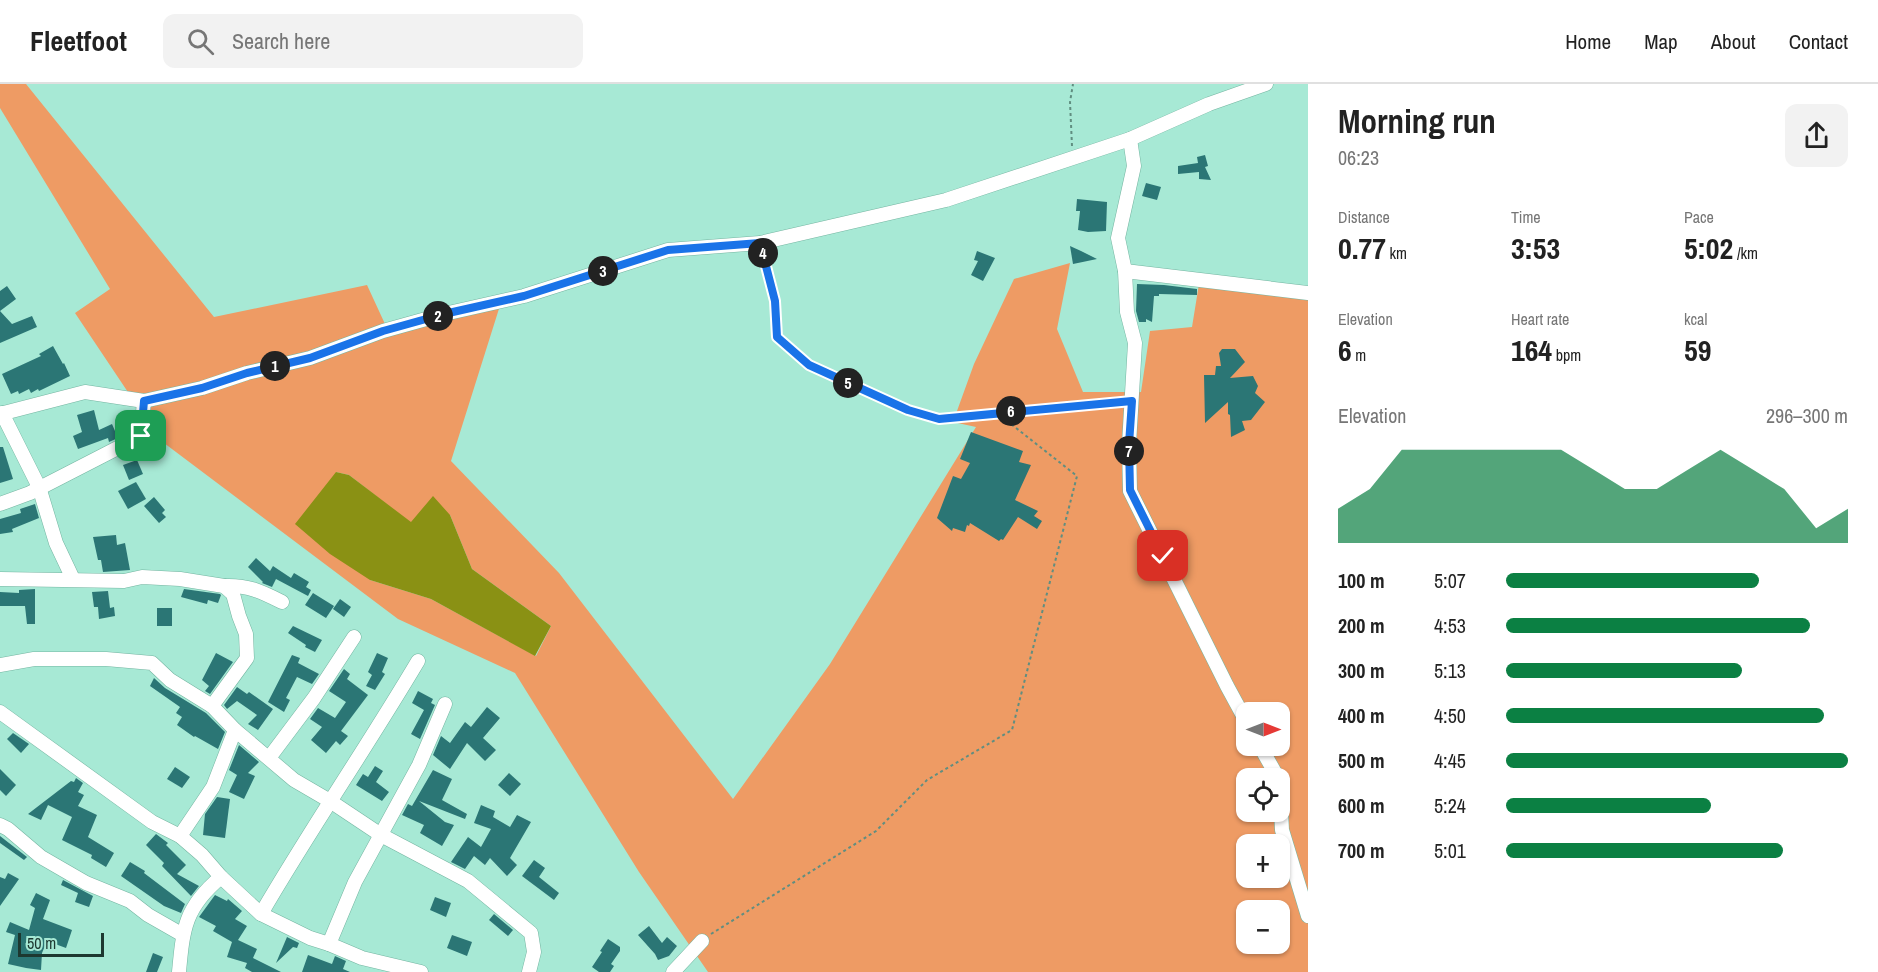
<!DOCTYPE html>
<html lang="en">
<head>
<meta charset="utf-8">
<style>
  :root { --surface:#fff; --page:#f2f2f2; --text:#222; --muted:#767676; --line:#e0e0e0; --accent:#0b8043 }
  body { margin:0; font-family:"Archivo Narrow",sans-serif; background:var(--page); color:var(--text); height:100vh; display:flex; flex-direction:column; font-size:22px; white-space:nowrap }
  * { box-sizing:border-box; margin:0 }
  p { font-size:20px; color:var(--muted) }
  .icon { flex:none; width:33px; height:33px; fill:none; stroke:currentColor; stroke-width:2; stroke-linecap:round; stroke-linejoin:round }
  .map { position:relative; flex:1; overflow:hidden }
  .drawer { display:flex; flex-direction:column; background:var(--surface); width:570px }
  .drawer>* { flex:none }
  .needle { width:39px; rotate:90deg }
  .buttons { position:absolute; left:1236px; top:618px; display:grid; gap:12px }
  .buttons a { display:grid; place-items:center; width:54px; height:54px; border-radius:12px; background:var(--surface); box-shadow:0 2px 4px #0004; font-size:30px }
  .scale { position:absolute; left:18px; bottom:15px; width:86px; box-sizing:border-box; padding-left:6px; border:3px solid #1d3830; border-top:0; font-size:16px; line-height:21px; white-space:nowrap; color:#1d3830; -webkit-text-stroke:4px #a7e9d5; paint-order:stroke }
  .pin { position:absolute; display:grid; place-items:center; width:51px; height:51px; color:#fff; margin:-26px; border-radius:12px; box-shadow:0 3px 9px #0006 }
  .km { position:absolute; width:30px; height:30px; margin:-15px; border-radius:50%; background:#222; color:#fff; font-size:16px; line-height:30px; text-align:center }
  .round { display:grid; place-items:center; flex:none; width:63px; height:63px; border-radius:12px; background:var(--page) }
  .headline { display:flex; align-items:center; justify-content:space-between; height:102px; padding:0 30px }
  h1 { font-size:33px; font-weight:700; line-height:45px }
  .stats { display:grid; grid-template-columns:repeat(3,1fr); gap:9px; height:102px; padding:6px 30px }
  .stats div { display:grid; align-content:center }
  .stats b { font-size:30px; font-weight:700 }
  .stats small { font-size:16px; font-weight:400 }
  .stats p { font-size:16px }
  .chart { height:168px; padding:12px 30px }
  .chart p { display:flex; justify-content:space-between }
  .chart svg { width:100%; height:108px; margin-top:6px; fill:var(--accent); opacity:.7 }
  ul { padding:0 30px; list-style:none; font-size:20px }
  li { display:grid; grid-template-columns:96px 72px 1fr; align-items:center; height:45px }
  li i { height:15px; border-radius:8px; background:var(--accent) }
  header { display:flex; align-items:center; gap:36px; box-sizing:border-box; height:84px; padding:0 30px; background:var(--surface); border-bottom:2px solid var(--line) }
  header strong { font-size:28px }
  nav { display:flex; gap:33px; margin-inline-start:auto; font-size:21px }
  .search { width:420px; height:54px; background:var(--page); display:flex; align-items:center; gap:15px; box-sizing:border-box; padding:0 21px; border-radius:12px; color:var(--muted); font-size:22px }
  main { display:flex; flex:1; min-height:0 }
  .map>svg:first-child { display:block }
  .green { fill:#ee9b64; fill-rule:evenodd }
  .water { fill:#8a9114 }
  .building { fill:#2b7675 }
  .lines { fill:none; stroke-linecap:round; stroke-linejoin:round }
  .minor-casing { stroke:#74b5a1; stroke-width:15 }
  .path { stroke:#608e80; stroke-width:2; stroke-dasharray:3 3; stroke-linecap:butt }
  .minor { stroke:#fff; stroke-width:14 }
  .route-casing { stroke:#fff; stroke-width:12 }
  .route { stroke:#1a73e8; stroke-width:8 }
</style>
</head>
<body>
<header>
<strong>Fleetfoot</strong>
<div class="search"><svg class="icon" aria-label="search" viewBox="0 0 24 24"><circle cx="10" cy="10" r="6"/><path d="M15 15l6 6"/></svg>Search here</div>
<nav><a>Home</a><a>Map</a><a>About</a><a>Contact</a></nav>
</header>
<main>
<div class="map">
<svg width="1308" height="888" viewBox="0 0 1308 888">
  <rect width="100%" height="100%" fill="#a7e9d5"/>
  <path class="green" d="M0 0H26L214 233 367 201 385 240 503 212 451 377 559 489 733 715 830 580 976 343 953 338 974 280 1014 195 1070 179 1057 245 1083 308H1141L1150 247 1192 243 1199 200 1308 214V888H708L639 788 515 589 398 535 160 356 75 229 110 205 0 24ZM336 388 349 391 411 439 450 431 472 485 551 542 536 572 431 515 370 496ZM1246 628H1280V662H1246ZM1246 694H1280V728H1246ZM1246 760H1280V794H1246ZM1246 826H1280V860H1246Z"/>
  <polygon class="water" points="336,388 349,391 411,438 433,412 450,431 472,485 551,542 535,572 431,515 370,496 330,470 295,440"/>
  <g class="building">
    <polygon points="1205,71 1208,82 1205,83 1211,96 1199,95 1199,88 1178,90 1178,82 1198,79 1197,73"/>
    <polygon points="1146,99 1161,103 1157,116 1142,112"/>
    <polygon points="1077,115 1107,118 1106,147 1088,148 1078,146 1080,127 1076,127"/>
    <polygon points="1070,162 1081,167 1097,175 1073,180"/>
    <polygon points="977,167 995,174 983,197 971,191 978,177 974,176"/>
    <polygon points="1137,200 1164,201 1197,205 1197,211 1159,210 1159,212 1154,212 1152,238 1146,235 1146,238 1139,238 1136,227"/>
    <polygon points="7,202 16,215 0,227 12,240 32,232 37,243 0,259 0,207"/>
    <polygon points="53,262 63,280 64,279 70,292 39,307 38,305 31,309 29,305 19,310 18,307 11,310 2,290 41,272 39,270"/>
    <polygon points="1222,265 1235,265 1245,278 1230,294 1253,292 1258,302 1255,309 1265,318 1251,336 1242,337 1245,346 1231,353 1230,331 1228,330 1228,318 1205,339 1204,291 1215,291 1216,282 1221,282 1219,269"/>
    <polygon points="94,326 99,346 112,340 118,354 109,358 108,354 78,365 73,352 82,348 77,331"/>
    <polygon points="971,348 1023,367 1019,378 1031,381 1015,416 1038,427 1034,432 1042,437 1037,445 1018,433 1003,456 1001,455 999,457 970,439 969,442 967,441 965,448 953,444 952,447 937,434 953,392 961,395 970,379 960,375"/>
    <polygon points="0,363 3,363 13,395 0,399"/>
    <polygon points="137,376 143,390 129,396 123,381"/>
    <polygon points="136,398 146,415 128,425 118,407"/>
    <polygon points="154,413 165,426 162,429 166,433 159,439 144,422"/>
    <polygon points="35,420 39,434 12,445 13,448 0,450 0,435 21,429 20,425"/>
    <polygon points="116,451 117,461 125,459 130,486 103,488 101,476 98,476 93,453"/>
    <polygon points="256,474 270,487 273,482 291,494 294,489 309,498 306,503 311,506 308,512 276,495 272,503 262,499 263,498 248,483"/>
    <polygon points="35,505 35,540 27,540 25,522 0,522 0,508 19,509 19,506"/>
    <polygon points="184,505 220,510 221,511 218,519 208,516 207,520 181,513"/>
    <polygon points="108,507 110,524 114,523 115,532 99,535 98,523 94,523 92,508"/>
    <polygon points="313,509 334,522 326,534 305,521"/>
    <polygon points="340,515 351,523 344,533 333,525"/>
    <rect x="157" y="524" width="15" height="18"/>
    <polygon points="293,542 322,556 315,568 305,563 306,561 288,549"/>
    <polygon points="216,569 233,578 210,610 205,607 209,602 202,596"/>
    <polygon points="377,569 388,574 382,588 385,590 375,606 366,602 372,591 368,588"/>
    <polygon points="292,571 300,574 298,579 319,590 312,600 297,593 286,614 290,616 284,628 268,618"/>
    <polygon points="344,585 350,590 347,595 368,611 341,647 348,652 340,661 336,657 326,669 311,656 322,643 310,635 318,624 335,634 346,618 329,607"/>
    <polygon points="154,594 165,604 206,629 225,648 218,665 195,652 194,653 177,641 182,633 176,629 180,623 150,602"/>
    <polygon points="237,603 247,610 249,608 273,625 258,646 248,640 257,631 237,617 227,625 224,621"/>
    <polygon points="418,607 433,615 431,619 435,621 420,655 411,650 424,626 412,619"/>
    <polygon points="487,623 500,634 483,654 496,666 485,677 467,659 450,685 433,671 441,652 450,659 465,638 471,643"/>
    <polygon points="13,649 29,660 21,669 7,655"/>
    <polygon points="239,661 259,678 248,689 255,692 244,715 229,708 237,691 229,686"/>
    <polygon points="375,682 383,687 376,698 389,708 382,717 356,701 363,690 368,693"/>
    <polygon points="175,683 190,693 182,704 167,695"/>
    <polygon points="0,685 16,701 6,712 0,706"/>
    <polygon points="433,686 452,695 442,716 467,730 465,735 419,717 445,738 454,741 442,762 420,749 424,741 402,731 408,720 412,722"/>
    <polygon points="509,689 521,700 510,712 498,701"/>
    <polygon points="76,694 83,699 78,708 84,711 78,722 97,731 88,753 114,769 106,783 91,774 92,771 62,756 72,733 48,721 41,736 28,730 71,697 74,698"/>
    <polygon points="217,713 230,715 225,754 203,751 205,730"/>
    <polygon points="481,721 495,727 493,733 510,743 517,731 531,738 510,774 517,781 507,792 490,774 485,781 474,772 465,785 451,778 468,753 481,763 491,745 474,739"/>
    <polygon points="156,750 168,759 166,761 186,781 177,790 199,802 191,812 162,782 164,779 146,761"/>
    <polygon points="0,752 27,773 24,776 0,759"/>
    <polygon points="534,776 545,784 539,793 559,809 554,816 522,792"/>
    <polygon points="130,778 145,787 144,789 185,820 181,829 164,822 121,792"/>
    <polygon points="8,789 19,795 0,822 0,793 5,795"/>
    <polygon points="63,796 93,812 89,823 75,818 78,809 61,801"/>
    <polygon points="36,809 50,816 43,835 72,846 66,864 47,857 42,869 41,886 26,884 8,880 15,851 6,848 10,838 29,846 35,824 30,821"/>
    <polygon points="215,811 227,817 228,815 242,827 235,835 247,842 238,856 257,865 253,874 281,888 252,888 245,884 247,879 227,873 232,858 213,847 216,842 199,833"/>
    <polygon points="435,813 451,819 446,833 430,826"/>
    <polygon points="494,830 513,846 508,852 489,836"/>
    <polygon points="649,842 662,859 667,853 677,862 669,872 658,876 655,870 638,851"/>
    <polygon points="452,851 472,858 467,872 447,864"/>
    <polygon points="287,853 299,859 297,864 293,863 276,879"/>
    <polygon points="608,855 620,863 620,867 611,880 614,882 610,888 599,888 592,883 602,868 600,867"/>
    <polygon points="153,869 163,873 157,888 146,888"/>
    <polygon points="308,871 332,880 335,872 346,877 343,885 350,888 302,888"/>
  </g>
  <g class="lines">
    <defs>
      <g id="minor">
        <polyline points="1130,55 1134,82 1118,154 1125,187 1127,228 1135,259 1129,360 1130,407 1227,602 1246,637"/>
        <polyline points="1125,187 1308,209"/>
        <polyline points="2,329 39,403 56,459 73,495"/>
        <polyline points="0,330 85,308 144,317 202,304 247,289 310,274 383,247 444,230 524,212 668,166 760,159 946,116 1130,55 1209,20 1266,0"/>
        <polyline points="0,420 30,409 141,352 144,317"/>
        <polyline points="0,495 124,497 142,493 180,495 224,502 233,510 239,532 246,550 247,574 212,622"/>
        <path d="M224 502C248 501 260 507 282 518"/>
        <polyline points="0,581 34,575 106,575 152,579 170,596 212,622 235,646 294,696 330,717 381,751 468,797 531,849 534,868 529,888"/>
        <polyline points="0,628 152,738 180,752 202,771 221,793 261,830 310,854 329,860 362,874 421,888"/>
        <polyline points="1260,662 1278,694"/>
        <polyline points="269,674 314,614 354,553"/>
        <polyline points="1280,708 1282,746 1308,832"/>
        <polyline points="0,741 8,745 41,773 86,799 130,817 148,831 183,851"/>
        <polyline points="180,752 213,703 235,646"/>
        <path d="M261 830C311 744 367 663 418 577"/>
        <polyline points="329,860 355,798 419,681 445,620"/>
        <path d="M179 888C183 844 185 823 221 793"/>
        <polyline points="673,888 702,857"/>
      </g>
    </defs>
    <use href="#minor" class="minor-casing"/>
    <g class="path">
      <polyline points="1072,62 1070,18 1073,0"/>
      <polyline points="763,170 775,217 777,253 809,281 908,326 939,335 1120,318"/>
      <polyline points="711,850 876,747 927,696 1012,646 1077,392 997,329"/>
    </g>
    <use href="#minor" class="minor"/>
  </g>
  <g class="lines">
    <defs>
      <polyline id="route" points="141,352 144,317 202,304 247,289 310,274 383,247 444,230 524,212 668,166 760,159 775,217 777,253 809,281 908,326 939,335 1132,317 1129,360 1130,406 1163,472"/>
    </defs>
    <use href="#route" class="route-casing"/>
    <use href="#route" class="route"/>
  </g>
</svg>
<div class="buttons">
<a><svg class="needle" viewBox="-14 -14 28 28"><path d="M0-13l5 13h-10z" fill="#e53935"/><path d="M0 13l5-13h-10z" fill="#767676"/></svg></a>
<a><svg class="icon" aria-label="locate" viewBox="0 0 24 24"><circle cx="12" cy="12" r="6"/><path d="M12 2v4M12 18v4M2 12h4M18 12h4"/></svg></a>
<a>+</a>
<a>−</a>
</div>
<div class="scale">50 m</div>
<div class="pin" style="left:141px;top:352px;background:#1e9e55"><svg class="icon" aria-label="arrive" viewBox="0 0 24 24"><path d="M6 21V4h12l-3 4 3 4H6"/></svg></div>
<div class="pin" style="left:1163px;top:472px;background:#d93025"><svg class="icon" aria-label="check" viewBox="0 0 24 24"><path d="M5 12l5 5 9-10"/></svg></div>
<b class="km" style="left:275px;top:282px">1</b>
<b class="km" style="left:438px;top:232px">2</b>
<b class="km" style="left:603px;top:187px">3</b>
<b class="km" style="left:763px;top:169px">4</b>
<b class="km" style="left:848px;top:299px">5</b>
<b class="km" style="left:1011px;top:327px">6</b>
<b class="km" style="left:1129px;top:367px">7</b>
</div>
<section class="drawer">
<div class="headline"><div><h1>Morning run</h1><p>06:23</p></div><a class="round"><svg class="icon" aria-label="share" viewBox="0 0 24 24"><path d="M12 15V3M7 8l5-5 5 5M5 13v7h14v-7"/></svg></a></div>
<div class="stats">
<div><p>Distance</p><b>0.77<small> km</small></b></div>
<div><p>Time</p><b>3:53</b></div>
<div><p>Pace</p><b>5:02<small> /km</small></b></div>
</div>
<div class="stats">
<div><p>Elevation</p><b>6<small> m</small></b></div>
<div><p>Heart rate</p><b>164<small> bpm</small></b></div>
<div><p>kcal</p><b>59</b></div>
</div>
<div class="chart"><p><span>Elevation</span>296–300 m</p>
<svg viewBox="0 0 160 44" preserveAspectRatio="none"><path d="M0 44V30L10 22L20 6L30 6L40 6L50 6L60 6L70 6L80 14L90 22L100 22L110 14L120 6L130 14L140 22L150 38L160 30V44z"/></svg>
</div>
<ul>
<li><b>100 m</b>5:07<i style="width:74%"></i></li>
<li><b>200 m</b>4:53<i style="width:89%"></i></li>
<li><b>300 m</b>5:13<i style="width:69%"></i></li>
<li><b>400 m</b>4:50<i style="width:93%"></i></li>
<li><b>500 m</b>4:45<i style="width:100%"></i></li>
<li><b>600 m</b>5:24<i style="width:60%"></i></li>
<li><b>700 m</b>5:01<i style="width:81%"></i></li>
</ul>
</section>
</main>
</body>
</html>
